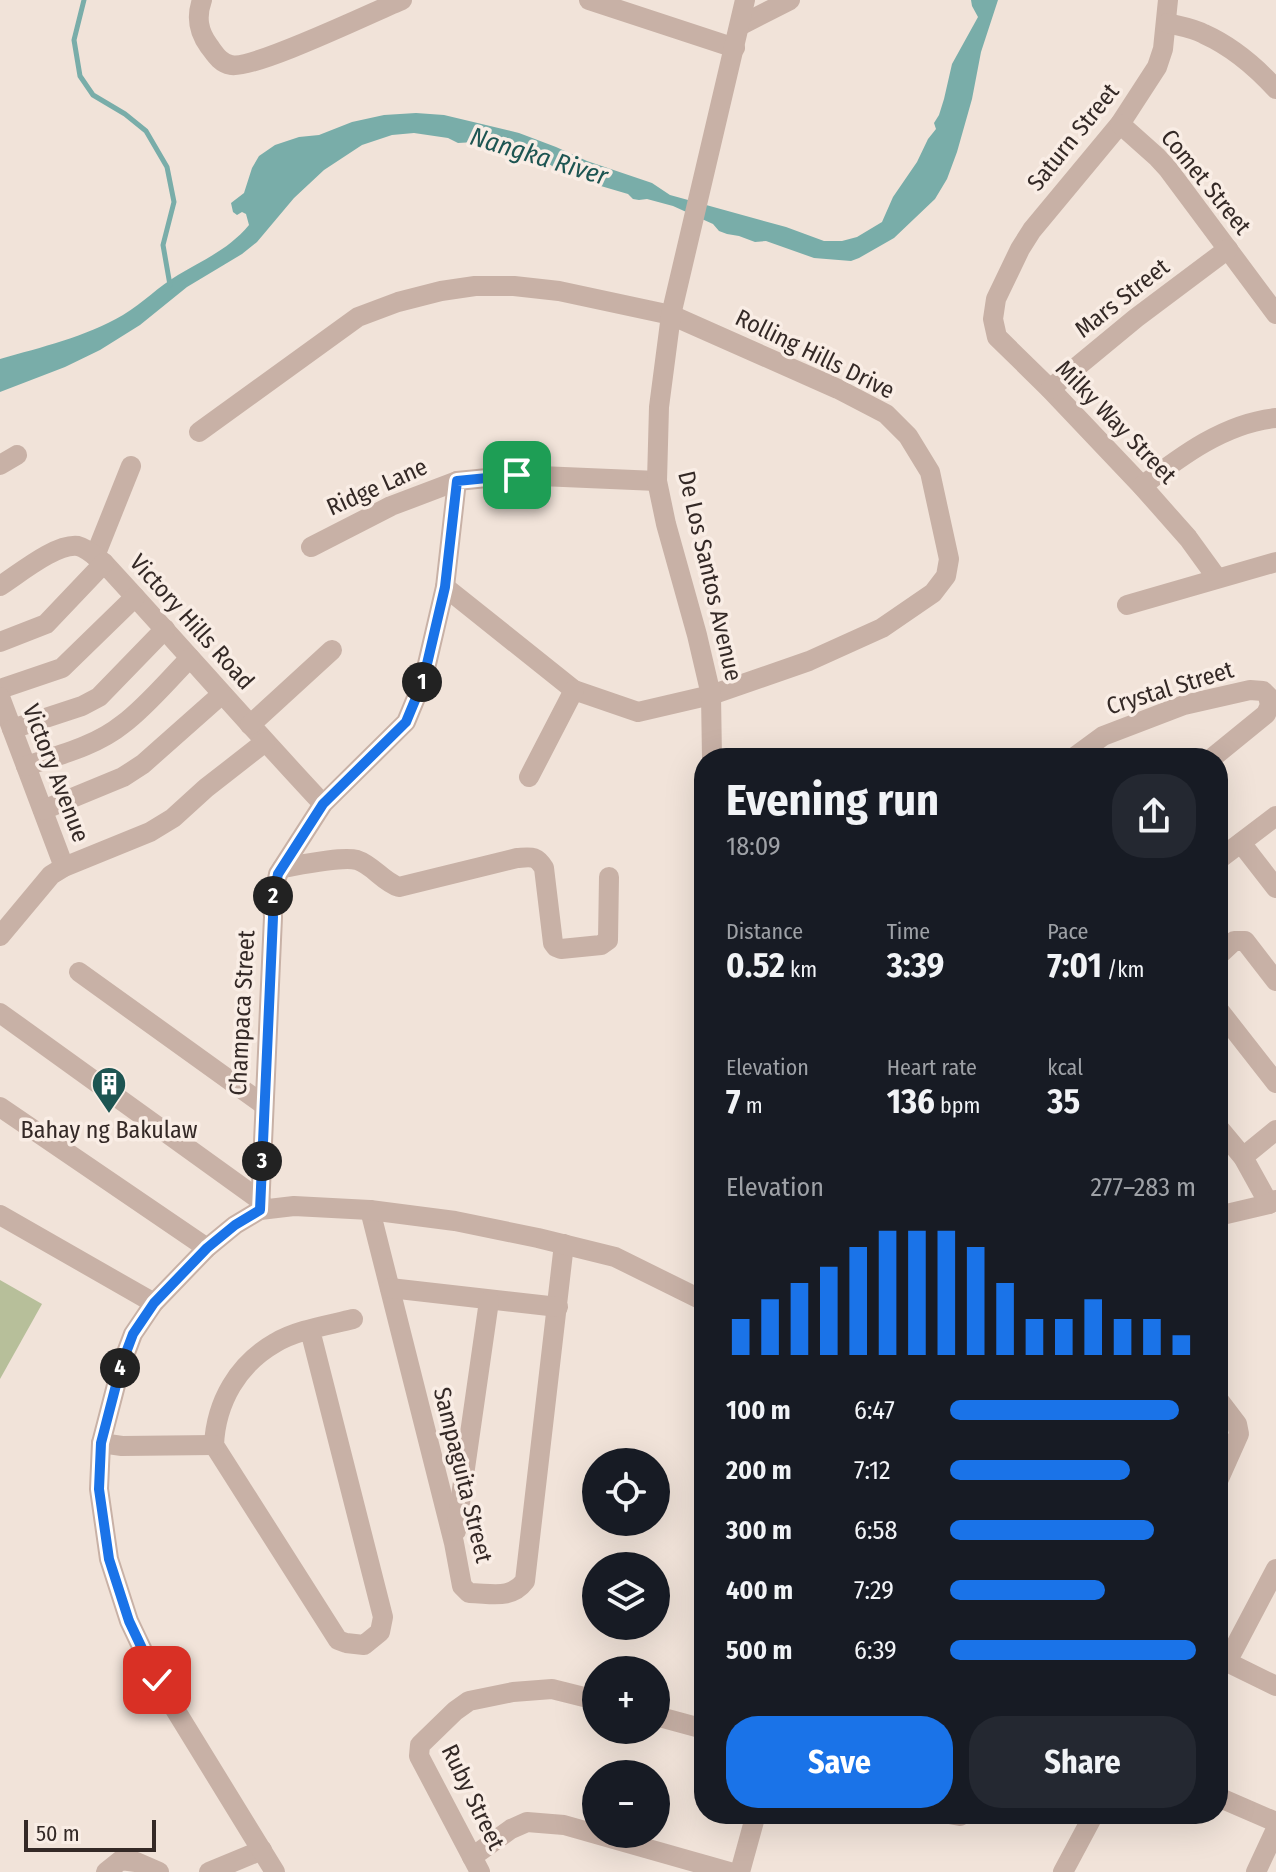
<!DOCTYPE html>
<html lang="en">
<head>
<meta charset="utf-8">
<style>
  :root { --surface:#171b24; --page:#242831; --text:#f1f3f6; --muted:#9ea1a6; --accent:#1a73e8 }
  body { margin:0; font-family:"Fira Sans Condensed",sans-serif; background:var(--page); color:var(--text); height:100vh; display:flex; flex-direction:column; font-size:30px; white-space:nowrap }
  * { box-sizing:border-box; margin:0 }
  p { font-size:26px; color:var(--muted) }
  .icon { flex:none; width:44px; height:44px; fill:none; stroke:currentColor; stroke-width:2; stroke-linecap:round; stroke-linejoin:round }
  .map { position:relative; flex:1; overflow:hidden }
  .panel { position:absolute; left:694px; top:748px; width:534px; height:1076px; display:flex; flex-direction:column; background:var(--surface); border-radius:32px; box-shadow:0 8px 32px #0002 }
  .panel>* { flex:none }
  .controls { position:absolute; left:582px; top:1448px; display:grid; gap:16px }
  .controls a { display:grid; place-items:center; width:88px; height:88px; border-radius:50%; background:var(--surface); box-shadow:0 8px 32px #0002; font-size:40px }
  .scale { position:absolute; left:24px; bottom:20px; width:132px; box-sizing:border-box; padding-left:8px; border:4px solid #342926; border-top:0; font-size:22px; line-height:28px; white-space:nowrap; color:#342926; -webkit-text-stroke:6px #f9ede5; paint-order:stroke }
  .pin { position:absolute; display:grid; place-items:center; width:68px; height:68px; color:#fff; margin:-34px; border-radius:16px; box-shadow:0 4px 12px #0006 }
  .km { position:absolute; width:40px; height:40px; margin:-20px; border-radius:50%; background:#222; color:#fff; font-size:22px; line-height:40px; text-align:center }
  .round { display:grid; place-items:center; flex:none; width:84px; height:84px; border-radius:32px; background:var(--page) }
  .overview { display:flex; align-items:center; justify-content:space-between; height:136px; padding:0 32px }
  h1 { font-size:44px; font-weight:700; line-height:60px }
  .metrics { display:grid; grid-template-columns:repeat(3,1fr); gap:12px; height:136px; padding:8px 32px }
  .metrics div { display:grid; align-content:center }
  .metrics b { font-size:34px; font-weight:700 }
  .metrics small { font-size:22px; font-weight:400 }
  .metrics p { font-size:22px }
  .chart { height:224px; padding:16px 32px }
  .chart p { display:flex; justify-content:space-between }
  .chart svg { width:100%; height:144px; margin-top:8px; stroke:var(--accent); stroke-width:6 }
  .action { display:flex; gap:16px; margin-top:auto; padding:16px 32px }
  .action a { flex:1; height:92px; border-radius:32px; background:var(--accent); color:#fff; font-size:32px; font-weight:700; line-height:92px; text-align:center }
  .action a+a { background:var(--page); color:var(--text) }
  ul { padding:0 32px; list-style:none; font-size:26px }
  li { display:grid; grid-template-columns:128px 96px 1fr; align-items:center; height:60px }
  li i { height:20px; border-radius:10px; background:var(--accent) }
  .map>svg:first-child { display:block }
  .green { fill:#b7bf9a }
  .water { fill:#79ada9 }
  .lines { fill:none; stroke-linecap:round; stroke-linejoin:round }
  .stream { stroke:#79ada9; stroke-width:5 }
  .minor { stroke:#c8b1a6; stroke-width:20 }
  .route-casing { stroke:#fff; stroke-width:16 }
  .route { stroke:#1a73e8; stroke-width:10 }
  .labels { text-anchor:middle; stroke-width:7; stroke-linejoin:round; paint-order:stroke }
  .street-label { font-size:24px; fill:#342926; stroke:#f9ede5 }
  .poi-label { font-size:24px; fill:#342926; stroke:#f9ede5 }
  .water-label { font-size:26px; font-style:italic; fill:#1d5552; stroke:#f9ede5 }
</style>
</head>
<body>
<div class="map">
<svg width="1276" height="1872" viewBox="0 0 1276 1872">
  <rect width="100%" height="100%" fill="#f1e3d9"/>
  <polygon class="green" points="0,1280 42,1304 0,1379"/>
  <path class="water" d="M971 0H998L981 52 972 99 957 152 947 179 935 199 894 238 859 258 851 261 814 258 766 241 755 242 739 236 727 234 719 231 713 224 673 206 647 199 639 200 633 199 628 194 594 184 583 178 556 169 544 160 521 153 504 150 475 142 458 143 448 138 414 133 392 135 362 145 324 170 294 198 257 242 242 254 187 287 140 325 100 350 65 367 0 392V359C42 347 85 337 123 315 143 303 159 286 178 275 205 259 229 249 249 225L246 214 242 212 237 215 233 212 231 203 244 193 252 168 259 156 275 145 299 137 319 135 352 122 384 115 416 113 444 115 519 133 556 147 587 161 652 183 670 195 786 227 824 241H842L857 237 882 222 893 197 917 162 928 139 936 129 934 123 939 115 944 99 952 64 978 17 972 6Z"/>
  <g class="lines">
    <polyline class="stream" points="84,0 74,40 80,76 93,95 125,114 146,131 167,167 174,202 163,245 170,285"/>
    <g class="minor">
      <path d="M202 0C196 17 198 31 209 46 215 54 220 63 231 65 253 70 373 12 402 0"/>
      <polyline points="589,0 735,48"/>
      <polyline points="1168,0 1163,49 1157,67 1120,124 1032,230 1020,249 996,299 993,319 997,337 1050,389 1142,486 1188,538 1217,578"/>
      <path d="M1167 23C1179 26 1193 28 1204 34 1233 47 1255 66 1276 89"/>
      <polyline points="741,25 790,0"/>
      <polyline points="1120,124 1157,157 1168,169 1276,314"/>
      <polyline points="1050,389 1136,318 1228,249"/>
      <polyline points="199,432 358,317 398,302 441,291 475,286 514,286 559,291 671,315 838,389 886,414 908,436 930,472 949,559 946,576 933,593 882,628 809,661 711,695 638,712 574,690 445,587"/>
      <polyline points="0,465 17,455"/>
      <path d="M1142 486C1181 456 1225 423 1276 418"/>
      <polyline points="311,547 391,506 457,481 517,475 657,481"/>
      <polyline points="95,556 131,466"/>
      <path d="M0 586C19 574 56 543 78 546 87 548 97 558 104 563 178 643 249 725 323 804"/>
      <polyline points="1127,605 1276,562"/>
      <polyline points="0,642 46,624 104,563"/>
      <polyline points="0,689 62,668 135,597"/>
      <polyline points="0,697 64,867"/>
      <polyline points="250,725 332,650"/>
      <polyline points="12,729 82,706 99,697 165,629"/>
      <polyline points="712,758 711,695 697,635 666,524 657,481 659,407 671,315 745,0"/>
      <polyline points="1073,758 1103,736 1184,705 1250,690 1263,691 1268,696 1270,705 1266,714 1212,758"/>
      <path d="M26 766C59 755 96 746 123 724 146 707 170 678 190 658"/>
      <polyline points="529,777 574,690"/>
      <polyline points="43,810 123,777 143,764 222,694"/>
      <polyline points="1241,843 1276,888"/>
      <polyline points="1218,860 1276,816"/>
      <path d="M282 868C300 865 342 856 357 860 373 865 383 882 399 887L517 858C531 857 536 855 544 868L553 943 556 947 561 949 601 945 608 940 609 877"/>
      <polyline points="0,936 51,875 64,867 150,832 173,818 206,788 265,742"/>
      <polyline points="1218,956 1234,941 1245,941 1276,981"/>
      <polyline points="79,972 264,1105"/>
      <polyline points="1218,1009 1276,1083"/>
      <polyline points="0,1013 261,1201"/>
      <polyline points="0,1107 207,1248"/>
      <polyline points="1218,1127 1243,1157 1269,1204"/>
      <polyline points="1243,1157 1276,1130"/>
      <polyline points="260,1210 273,917 272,903 278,874 323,804 406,722 423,681 445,587 457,481"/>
      <path d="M370 1210 454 1543 462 1586 469 1593C491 1593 511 1600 525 1581L564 1244"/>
      <polyline points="0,1215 154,1303"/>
      <polyline points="1218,1216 1269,1204 1276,1200"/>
      <polyline points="390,1288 558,1307"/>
      <path d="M310 1330 383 1617 380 1632 364 1645 346 1643 338 1640 214 1445C216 1402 238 1364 275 1343 296 1330 329 1325 353 1319"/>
      <polyline points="1218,1399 1237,1424 1239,1434 1218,1481"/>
      <polyline points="101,1443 122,1446 214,1445"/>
      <polyline points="456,1531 489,1301"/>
      <polyline points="1276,1569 1228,1660 1229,1663 1276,1686"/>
      <polyline points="656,1716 704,1729"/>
      <polyline points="1218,1797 1276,1822"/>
      <polyline points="949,1814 960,1816"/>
      <polyline points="472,1857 511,1829 527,1822 564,1825 730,1872"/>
      <polyline points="106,1872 121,1860 136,1862 159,1872"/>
      <polyline points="209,1872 262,1850"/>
      <polyline points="275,1872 157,1680 129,1621 109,1559 99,1489 101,1443 121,1366 133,1334 154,1303 207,1248 235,1225 260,1210 294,1206 370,1210 455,1221 538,1238 615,1257 704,1301"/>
      <polyline points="480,1872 419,1756 420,1745 455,1711 469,1701 513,1692 552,1689 596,1700"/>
      <polyline points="740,1872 756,1814"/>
      <polyline points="1063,1872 1094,1814"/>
      <polyline points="1256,1872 1276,1829"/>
    </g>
  </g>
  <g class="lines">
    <defs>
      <polyline id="route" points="157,1680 129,1621 109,1559 99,1489 101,1443 121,1366 133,1334 154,1303 207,1248 235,1225 260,1210 273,917 272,903 278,874 323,804 406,722 423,681 445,587 457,481 517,475"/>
    </defs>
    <use href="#route" class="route-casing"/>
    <use href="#route" class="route"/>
  </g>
  <defs>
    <symbol id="building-pin" viewBox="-11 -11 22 30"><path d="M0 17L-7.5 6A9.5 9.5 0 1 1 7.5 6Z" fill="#1d5552" stroke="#f9ede5"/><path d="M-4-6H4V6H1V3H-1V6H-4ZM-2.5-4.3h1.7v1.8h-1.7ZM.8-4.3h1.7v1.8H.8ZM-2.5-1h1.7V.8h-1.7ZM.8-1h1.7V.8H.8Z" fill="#fff"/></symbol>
  </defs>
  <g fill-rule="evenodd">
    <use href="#building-pin" x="89" y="1064" width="40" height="54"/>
  </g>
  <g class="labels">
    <g class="street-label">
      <text transform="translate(1073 137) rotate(-51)" y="8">Saturn Street</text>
      <text transform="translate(1206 182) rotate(51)" y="8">Comet Street</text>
      <text transform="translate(1122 298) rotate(-38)" y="8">Mars Street</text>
      <text transform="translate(815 354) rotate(26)" y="8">Rolling Hills Drive</text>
      <text transform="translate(1116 422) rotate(46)" y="8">Milky Way Street</text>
      <text transform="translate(377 487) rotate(-24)" y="8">Ridge Lane</text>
      <text transform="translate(710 576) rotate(77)" y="8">De Los Santos Avenue</text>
      <text transform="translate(192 622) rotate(48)" y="8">Victory Hills Road</text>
      <text transform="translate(1170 688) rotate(-17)" y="8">Crystal Street</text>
      <text transform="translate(56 773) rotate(69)" y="8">Victory Avenue</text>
      <text transform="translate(242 1013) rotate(-87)" y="8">Champaca Street</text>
      <text transform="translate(463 1475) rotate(76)" y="8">Sampaguita Street</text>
      <text transform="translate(473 1797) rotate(64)" y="8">Ruby Street</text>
    </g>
    <g class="poi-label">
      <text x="109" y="1138">Bahay ng Bakulaw</text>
    </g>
    <g class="water-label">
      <text transform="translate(539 156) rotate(17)" y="9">Nangka River</text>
    </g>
  </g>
</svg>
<div class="controls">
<a><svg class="icon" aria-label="locate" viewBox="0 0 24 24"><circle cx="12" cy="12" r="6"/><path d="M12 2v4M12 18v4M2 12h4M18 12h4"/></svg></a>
<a><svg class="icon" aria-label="layers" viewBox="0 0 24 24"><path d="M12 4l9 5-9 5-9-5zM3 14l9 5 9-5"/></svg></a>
<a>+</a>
<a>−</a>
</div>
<div class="scale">50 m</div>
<div class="pin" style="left:517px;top:475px;background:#1e9e55"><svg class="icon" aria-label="arrive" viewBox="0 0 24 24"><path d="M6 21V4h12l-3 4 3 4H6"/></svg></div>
<div class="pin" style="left:157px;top:1680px;background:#d93025"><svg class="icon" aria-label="check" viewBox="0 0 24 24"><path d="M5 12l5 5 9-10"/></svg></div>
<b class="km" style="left:422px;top:682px">1</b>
<b class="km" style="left:273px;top:896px">2</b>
<b class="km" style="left:262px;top:1161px">3</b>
<b class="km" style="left:120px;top:1368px">4</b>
<section class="panel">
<div class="overview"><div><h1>Evening run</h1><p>18:09</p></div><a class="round"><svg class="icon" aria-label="share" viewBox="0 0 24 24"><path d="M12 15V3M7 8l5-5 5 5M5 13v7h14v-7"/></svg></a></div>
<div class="metrics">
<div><p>Distance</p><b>0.52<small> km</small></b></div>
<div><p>Time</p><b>3:39</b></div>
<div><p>Pace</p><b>7:01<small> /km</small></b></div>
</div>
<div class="metrics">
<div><p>Elevation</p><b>7<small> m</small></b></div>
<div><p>Heart rate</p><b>136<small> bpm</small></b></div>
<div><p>kcal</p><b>35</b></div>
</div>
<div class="chart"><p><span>Elevation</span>277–283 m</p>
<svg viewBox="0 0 160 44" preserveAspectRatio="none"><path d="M5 44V33M15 44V27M25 44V22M35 44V17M45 44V11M55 44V6M65 44V6M75 44V6M85 44V11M95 44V22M105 44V33M115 44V33M125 44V27M135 44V33M145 44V33M155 44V38"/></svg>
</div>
<ul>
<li><b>100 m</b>6:47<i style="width:93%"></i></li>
<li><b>200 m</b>7:12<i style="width:73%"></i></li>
<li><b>300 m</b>6:58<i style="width:83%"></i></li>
<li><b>400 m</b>7:29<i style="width:63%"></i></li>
<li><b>500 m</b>6:39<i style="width:100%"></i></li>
</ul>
<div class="action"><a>Save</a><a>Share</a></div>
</section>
</div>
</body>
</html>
